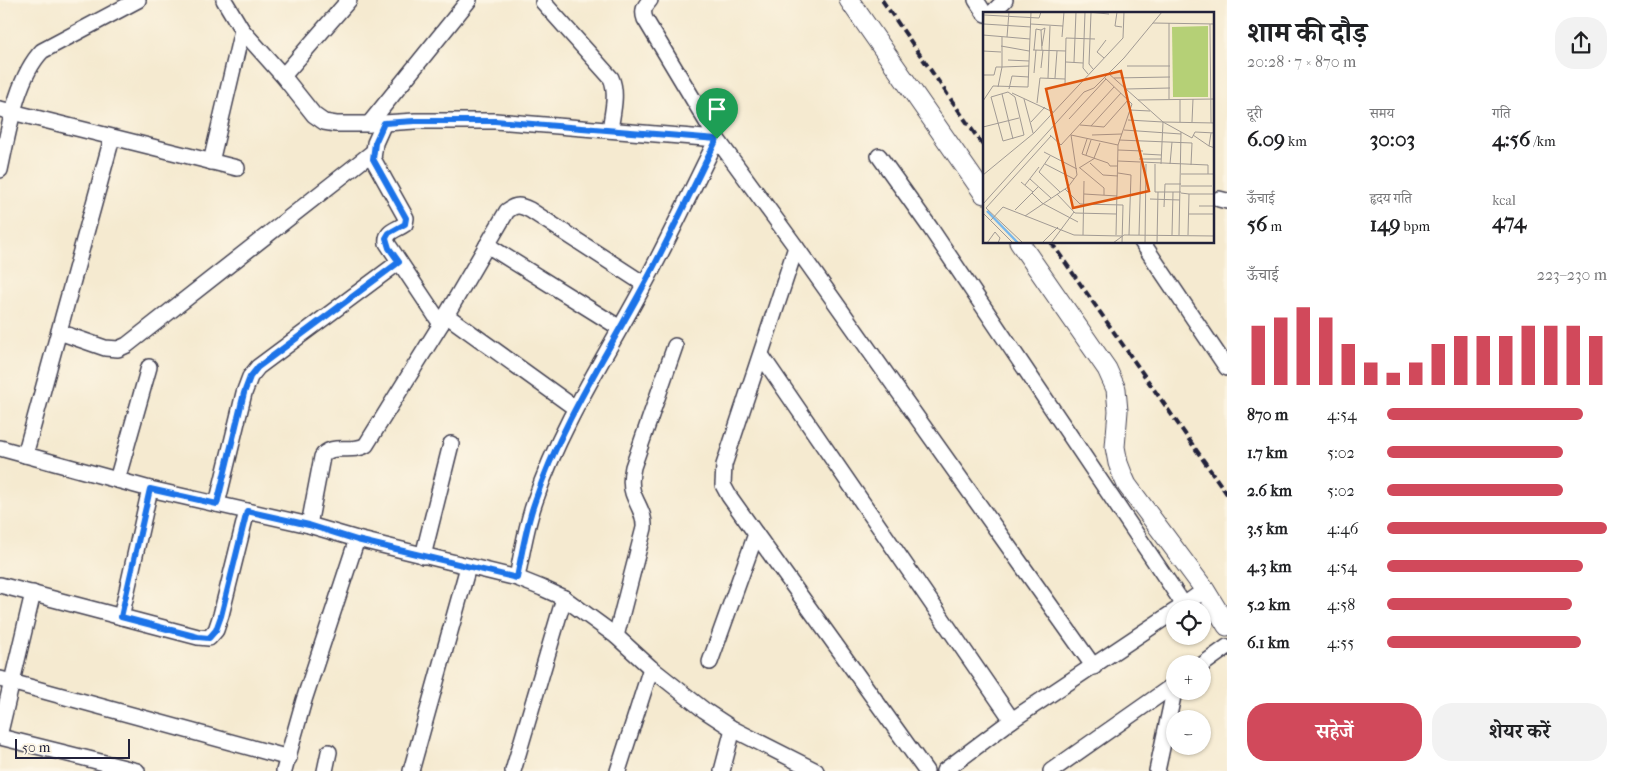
<!DOCTYPE html>
<html lang="hi">
<head>
<meta charset="utf-8">
<style>
  :root { --surface:#fff; --page:#f2f2f2; --text:#202124; --muted:#757577; --accent:#d1495b }
  body { margin:0; font-family:"IM FELL French Canon","Noto Serif Devanagari",serif; background:var(--page); color:var(--text); height:100vh; display:flex; flex-direction:column; font-size:19px; white-space:nowrap }
  * { box-sizing:border-box; margin:0 }
  p { font-size:16px; color:var(--muted) }
  .icon { flex:none; width:28px; height:28px; fill:none; stroke:currentColor; stroke-width:2; stroke-linecap:round; stroke-linejoin:round }
  .map { position:relative; flex:1; overflow:hidden }
  .side { display:flex; flex-direction:column; background:var(--surface); width:400px }
  .side>* { flex:none }
  .controls { position:absolute; left:1166px; top:600px; display:grid; gap:10px }
  .controls a { display:grid; place-items:center; width:45px; height:45px; border-radius:50%; background:var(--surface); box-shadow:0 1px 4px #0004; font-size:25px }
  .scale { position:absolute; left:15px; bottom:12px; width:115px; box-sizing:border-box; padding-left:5px; border:2px solid #22223b; border-top:0; font-size:14px; line-height:18px; white-space:nowrap; color:#22223b; -webkit-text-stroke:4px #fcf5e5; paint-order:stroke }
  .pin { position:absolute; display:grid; place-items:center; width:42px; height:42px; color:#fff; margin:-51px -21px; border-radius:50% 50% 50% 0; rotate:-45deg; box-shadow:0 0 5px #0007 }
  .pin .icon { rotate:45deg }
  .round { display:grid; place-items:center; flex:none; width:52px; height:52px; border-radius:20px; background:var(--page) }
  .head { display:flex; align-items:center; justify-content:space-between; height:85px; padding:0 20px }
  h1 { font-size:28px; font-weight:700; line-height:38px }
  .metrics { display:grid; grid-template-columns:repeat(3,1fr); gap:8px; height:85px; padding:5px 20px }
  .metrics div { display:grid; align-content:center }
  .metrics b { font-size:21px; font-weight:700 }
  .metrics small { font-size:14px; font-weight:400 }
  .metrics p { font-size:14px }
  .chart { height:140px; padding:10px 20px }
  .chart p { display:flex; justify-content:space-between }
  .chart svg { width:100%; height:90px; margin-top:5px; stroke:var(--accent); stroke-width:6 }
  .action { display:flex; gap:10px; margin-top:auto; padding:10px 20px }
  .action a { flex:1; height:58px; border-radius:20px; background:var(--accent); color:#fff; font-size:20px; font-weight:700; line-height:58px; text-align:center }
  .action a+a { background:var(--page); color:var(--text) }
  ul { padding:0 20px; list-style:none; font-size:16px }
  li { display:grid; grid-template-columns:80px 60px 1fr; align-items:center; height:38px }
  li i { height:12px; border-radius:6px; background:var(--accent) }
  main { display:flex; flex:1; min-height:0 }
  .map>svg:first-child { display:block }
  .lines { fill:none; stroke-linecap:round; stroke-linejoin:round }
  .minor-casing { stroke:#424051; stroke-width:18 }
  .tertiary-casing { stroke:#424051; stroke-width:21 }
  .minor { stroke:#fff; stroke-width:15 }
  .tertiary { stroke:#fff; stroke-width:19 }
  .rail { stroke:#22223b; stroke-width:4; stroke-dasharray:8 4; stroke-linecap:butt }
  .route-casing { stroke:#fff; stroke-width:10 }
  .route { stroke:#1a73e8; stroke-width:6 }
  .inset-river { fill:none; stroke:#78b8ec; stroke-width:2.5 }
  .inset-road { fill:none; stroke:#a19a94; stroke-width:1 }
  .view { fill:#de560e; fill-opacity:0.15; stroke:#de560e; stroke-width:2.5 }
  .inset-edge { fill:none; stroke:#22223b; stroke-width:2.5 }
</style>
</head>
<body>
<main>
<div class="map">
<svg width="1227" height="771" viewBox="0 0 1227 771">
  <rect width="100%" height="100%" fill="#fcf5e5"/>
  <filter id="ink" filterUnits="userSpaceOnUse"><feTurbulence type="fractalNoise" baseFrequency=".02" numOctaves="2"/><feDisplacementMap in="SourceGraphic" scale="10" xChannelSelector="R" yChannelSelector="G"/><feConvolveMatrix kernelMatrix="1 2 1 2 8 2 1 2 1" color-interpolation-filters="sRGB"/></filter>
  <filter id="wash" filterUnits="userSpaceOnUse"><feTurbulence type="fractalNoise" baseFrequency=".0096" numOctaves="4" result="noise"/><feDisplacementMap in="SourceGraphic" scale="20" xChannelSelector="R" yChannelSelector="G"/><feGaussianBlur stdDeviation="1.12" result="paint"/><feColorMatrix in="noise" values="0 0 0 0 0 0 0 0 0 0 0 0 0 0 0 0 0 1.4 0 .05"/><feComposite in="paint" operator="in"/></filter>
  <g filter="url(#wash)">
    <rect width="100%" height="100%" fill="#f5ead0"/>
  </g>
  <g filter="url(#ink)">
    <g class="lines">
      <defs>
        <g id="minor">
          <path d="M224 0 242 30 283 76 314 115 324 122 336 124H369L415 121H495L717 139C693 187 670 237 644 285 606 356 561 424 535 501 526 526 522 552 517 578"/>
          <path d="M650 0C644 7 642 11 645 19L717 139 796 247 1094 667"/>
          <polyline points="976,0 985,14"/>
          <path d="M543 2 611 78C618 93 612 114 610 130"/>
          <polyline points="991,14 1005,0"/>
          <polyline points="283,76 349,0"/>
          <polyline points="0,109 237,168"/>
          <path d="M384 123 375 143 373 159 406 218 405 224C397 230 385 231 387 243L441 324"/>
          <polyline points="369,124 469,0"/>
          <polyline points="879,156 931,229 1184,605"/>
          <polyline points="211,162 242,30"/>
          <path d="M0 170C8 134 16 78 42 51L138 0"/>
          <polyline points="1219,199 1227,201"/>
          <polyline points="1142,242 1227,368"/>
          <polyline points="487,245 620,328"/>
          <polyline points="796,247 724,465 723,485 729,496 756,534 926,771"/>
          <polyline points="446,315 575,408"/>
          <polyline points="59,332 105,348 118,349 127,345 373,152"/>
          <polyline points="761,355 1012,720"/>
          <polyline points="0,448 150,489 309,525 357,539 517,578 542,588 564,598 616,636 651,668 704,710 733,729 816,771"/>
          <polyline points="25,455 112,138"/>
          <polyline points="117,480 149,367"/>
          <polyline points="217,504 244,393 250,377 258,367 399,262"/>
          <path d="M309 525 322 457C330 442 352 454 366 445L441 324 507 211C516 204 520 205 530 210L644 284"/>
          <polyline points="423,556 451,444"/>
          <polyline points="0,585 198,637 209,638 216,630 221,615 247,511"/>
          <polyline points="1178,609 1205,590"/>
          <polyline points="121,617 150,489"/>
          <path d="M616 636 644 528C645 514 637 505 633 493 630 484 631 476 633 467L675 346"/>
          <polyline points="710,662 756,534"/>
          <polyline points="1202,665 1227,647"/>
          <polyline points="0,679 289,758"/>
          <polyline points="0,732 33,593"/>
          <polyline points="0,737 137,771"/>
          <polyline points="284,771 304,700 357,539"/>
          <polyline points="325,771 329,752"/>
          <polyline points="411,771 468,567"/>
          <polyline points="513,771 564,598"/>
          <polyline points="618,771 651,668"/>
          <polyline points="722,771 733,729"/>
          <polyline points="944,771 1012,720 1175,611"/>
          <polyline points="1051,771 1175,684"/>
          <polyline points="1157,771 1175,687"/>
        </g>
        <g id="tertiary">
          <polyline points="849,0 984,194"/>
          <polyline points="1019,242 1107,369 1116,389 1118,411 1115,447 1118,463 1123,476 1127,485 1205,590 1227,626"/>
        </g>
      </defs>
      <use href="#minor" class="minor-casing"/>
      <use href="#tertiary" class="tertiary-casing"/>
      <use href="#minor" class="minor"/>
      <use href="#tertiary" class="tertiary"/>
      <g class="rail">
        <polyline points="882,0 984,147"/>
        <polyline points="1051,242 1227,494"/>
      </g>
    </g>
  </g>
  <g class="lines" filter="url(#ink)">
    <defs>
      <path id="route" d="M415 121H495L717 139C693 187 670 237 644 285 606 356 561 424 535 501 526 526 522 552 517 578L357 540 309 525 247 511 221 616 216 630 209 638 198 637 121 617 150 489 217 504 244 393 250 377 258 367 399 262 389 248 386 238 389 233 405 224 406 218 373 159 375 143 384 123Z"/>
    </defs>
    <use href="#route" class="route-casing"/>
    <use href="#route" class="route"/>
  </g>
  <g transform="translate(983 12)">
    <rect width="231" height="231" fill="#f5ead0"/>
    <path d="M225 14V85H190L189 15Z" fill="#b5d076"/>
    <path class="inset-river" d="M4 199 35 231"/>
    <path class="inset-road" d="M102 0 100 56 105 62M105 0 126 2M134 0 132 14 139 15M108 1 106 52 110 57M1 3 56 6 58 0M170 11 232 12M186 11V87M1 12 48 15M48 12 80 14M227 12 228 111M58 18 62 16 59 34M0 23 47 27M24 25 26 0M79 25 81 0M0 29 1 0M18 34 46 39M50 38 83 39M51 38 53 17 58 18 59 38M0 39 18 40M121 46 114 40 123 28M25 48 46 49M83 50 100 51M91 50 93 0M144 54H187M58 56 60 38M51 61 53 38M125 61 180 110 232 111M0 63H11L13 55H19V25M121 65 149 92 135 133 133 223M65 66 67 14M72 66 74 39M131 66 187 65M82 73 83 26 112 27M15 75 19 55 46 54M26 77 29 64 46 65M143 77 187 76M25 80 32 85 41 123 20 129 8 85ZM29 81 70 100M19 82 30 127M41 87 50 121M197 87V110M155 88 232 87M0 89 10 74 45 75 48 0M54 91 57 66 82 67M147 98 167 99M86 107 123 67M145 108 180 110 209 126 212 120 232 121M48 110 62 95M209 110 210 87M97 113 121 115 145 88M108 114 138 81M0 115 36 106M141 118 198 122M228 121 226 134 232 136M67 123 78 133 131 75M109 123 139 122M210 123 226 134M104 127 99 142 125 151 127 154H135M136 128 209 131M135 138 160 139M61 140 94 157M160 142 178 143M103 143 108 128M67 144 56 160 77 180M111 146 117 131M156 147H178M135 149 225 153V162M107 151 120 163 135 164M62 152 91 167M172 152V180H198M178 152 180 110M187 152 189 130M208 153 209 131M96 156 112 146M97 156 121 176V183M135 161 148 163 146 223M198 162H232M0 163 51 121 140 26 141 0M47 167 68 186M38 170 50 180M42 173 56 155M198 174H229M82 177 97 192 140 193 139 231M49 181 59 191 95 210M198 181 206 182 205 223M74 182 92 201 133 202M101 182 134 184M206 182H232M167 187 197 188M0 192 101 80 111 76 141 46 179 0M216 194H232M181 195 182 172H198M32 198 55 175M0 201 30 231M206 202H232M42 204 85 175 94 163 88 123 135 133M8 208 20 195 91 223 139 224M100 223 101 169M156 223 158 151M189 223 190 180M196 223 198 120M4 231 12 220 17 226 15 231M40 231 3 196 68 124M59 231 75 215M68 231 91 200M130 231 141 223 232 224M162 231 163 152M174 231 175 180"/>
    <path class="view" d="M138 59 166 179 90 196 63 77Z"/>
    <rect width="231" height="231" class="inset-edge"/>
  </g>
</svg>
<div class="controls">
<a><svg class="icon" aria-label="locate" viewBox="0 0 24 24"><circle cx="12" cy="12" r="6"/><path d="M12 2v4M12 18v4M2 12h4M18 12h4"/></svg></a>
<a>+</a>
<a>−</a>
</div>
<div class="scale">50 m</div>
<div class="pin" style="left:717px;top:139px;background:#1e9e55"><svg class="icon" aria-label="arrive" viewBox="0 0 24 24"><path d="M6 21V4h12l-3 4 3 4H6"/></svg></div>
</div>
<section class="side">
<div class="head"><div><h1>शाम की दौड़</h1><p>20:28 · 7 × 870 m</p></div><a class="round"><svg class="icon" aria-label="share" viewBox="0 0 24 24"><path d="M12 15V3M7 8l5-5 5 5M5 13v7h14v-7"/></svg></a></div>
<div class="metrics">
<div><p>दूरी</p><b>6.09<small> km</small></b></div>
<div><p>समय</p><b>30:03</b></div>
<div><p>गति</p><b>4:56<small> /km</small></b></div>
</div>
<div class="metrics">
<div><p>ऊँचाई</p><b>56<small> m</small></b></div>
<div><p>हृदय गति</p><b>149<small> bpm</small></b></div>
<div><p>kcal</p><b>474</b></div>
</div>
<div class="chart"><p><span>ऊँचाई</span>223–230 m</p>
<svg viewBox="0 0 160 44" preserveAspectRatio="none"><path d="M5 44V15M15 44V11M25 44V6M35 44V11M45 44V24M55 44V33M65 44V38M75 44V33M85 44V24M95 44V20M105 44V20M115 44V20M125 44V15M135 44V15M145 44V15M155 44V20"/></svg>
</div>
<ul>
<li><b>870 m</b>4:54<i style="width:89%"></i></li>
<li><b>1.7 km</b>5:02<i style="width:80%"></i></li>
<li><b>2.6 km</b>5:02<i style="width:80%"></i></li>
<li><b>3.5 km</b>4:46<i style="width:100%"></i></li>
<li><b>4.3 km</b>4:54<i style="width:89%"></i></li>
<li><b>5.2 km</b>4:58<i style="width:84%"></i></li>
<li><b>6.1 km</b>4:55<i style="width:88%"></i></li>
</ul>
<div class="action"><a>सहेजें</a><a>शेयर करें</a></div>
</section>
</main>
</body>
</html>
